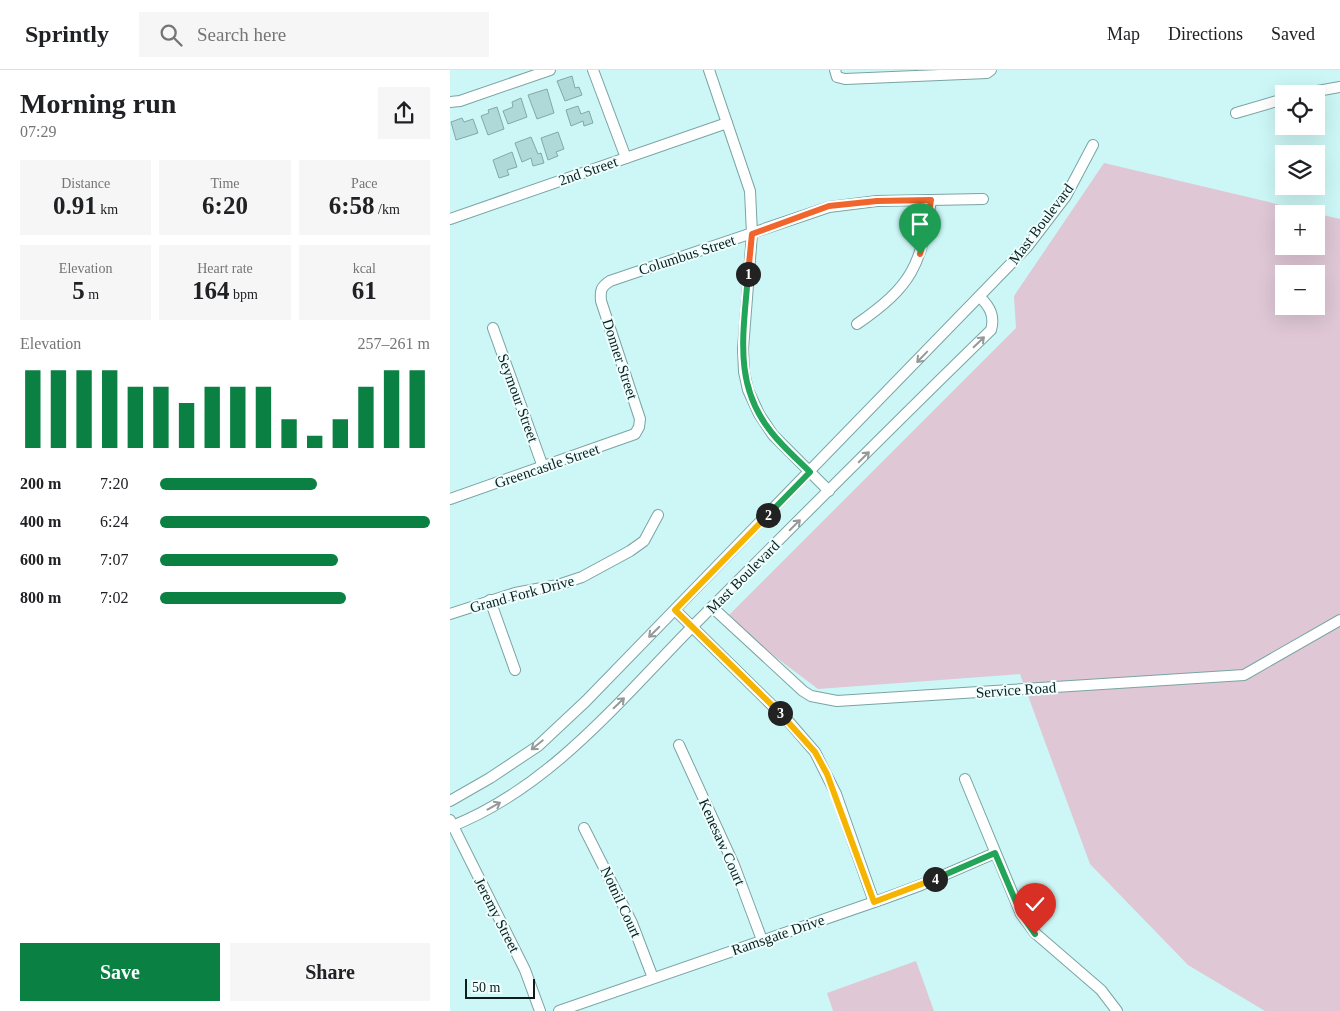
<!DOCTYPE html>
<html lang="en">
<head>
<meta charset="utf-8">
<style>
  :root { --surface:#fff; --page:#f6f6f6; --text:#202124; --muted:#757577; --line:#e0e0e0; --accent:#0b8043 }
  body { margin:0; font-family:"Times New Roman",serif; background:var(--page); color:var(--text); height:100vh; display:flex; flex-direction:column; font-size:19px; white-space:nowrap }
  * { box-sizing:border-box; margin:0 }
  p { font-size:16px; color:var(--muted) }
  .icon { flex:none; width:28px; height:28px; fill:none; stroke:currentColor; stroke-width:2; stroke-linecap:round; stroke-linejoin:round }
  .map { position:relative; flex:1; overflow:hidden }
  .side { display:flex; flex-direction:column; background:var(--surface); width:450px }
  .side>* { flex:none }
  .controls { position:absolute; left:825px; top:15px; display:grid; gap:10px }
  .controls a { display:grid; place-items:center; width:50px; height:50px; border-radius:0px; background:var(--surface); box-shadow:0 5px 20px #0002; font-size:25px }
  .scale { position:absolute; left:15px; bottom:12px; width:70px; box-sizing:border-box; padding-left:5px; border:2px solid #0e1e1e; border-top:0; font-size:14px; line-height:18px; white-space:nowrap; color:#0e1e1e; -webkit-text-stroke:4px #edfffe; paint-order:stroke }
  .pin { position:absolute; display:grid; place-items:center; width:42px; height:42px; color:#fff; margin:-51px -21px; border-radius:50% 50% 50% 0; rotate:-45deg; box-shadow:0 0 5px #0007 }
  .pin .icon { rotate:45deg }
  .km { position:absolute; width:25px; height:25px; margin:-12px; border-radius:50%; background:#222; color:#fff; font-size:14px; line-height:25px; text-align:center }
  .round { display:grid; place-items:center; flex:none; width:52px; height:52px; border-radius:0px; background:var(--page) }
  .headline { display:flex; align-items:center; justify-content:space-between; height:85px; padding:0 20px }
  h1 { font-size:28px; font-weight:700; line-height:38px }
  .metrics { display:grid; grid-template-columns:repeat(3,1fr); gap:8px; height:85px; padding:5px 20px }
  .metrics div { display:grid; align-content:center; border-radius:0px; background:var(--page); text-align:center }
  .metrics b { font-size:25px; font-weight:700 }
  .metrics small { font-size:14px; font-weight:400 }
  .metrics p { font-size:14px }
  .chart { height:140px; padding:10px 20px }
  .chart p { display:flex; justify-content:space-between }
  .chart svg { width:100%; height:90px; margin-top:5px; stroke:var(--accent); stroke-width:6 }
  .primary-button { display:flex; gap:10px; margin-top:auto; padding:10px 20px }
  .primary-button a { flex:1; height:58px; border-radius:0px; background:var(--accent); color:#fff; font-size:20px; font-weight:700; line-height:58px; text-align:center }
  .primary-button a+a { background:var(--page); color:var(--text) }
  ul { padding:0 20px; list-style:none; font-size:16px }
  li { display:grid; grid-template-columns:80px 60px 1fr; align-items:center; height:38px }
  li i { height:12px; border-radius:6px; background:var(--accent) }
  header { display:flex; align-items:center; gap:30px; box-sizing:border-box; height:70px; padding:0 25px; background:var(--surface); border-bottom:1px solid var(--line) }
  header strong { font-size:24px }
  nav { display:flex; gap:28px; margin-inline-start:auto; font-size:18px }
  .search { width:350px; height:45px; background:var(--page); display:flex; align-items:center; gap:12px; box-sizing:border-box; padding:0 18px; border-radius:0px; color:var(--muted); font-size:19px }
  main { display:flex; flex:1; min-height:0 }
  .map>svg:first-child { display:block }
  .green { fill:#dfc7d5; fill-rule:evenodd }
  .building { fill:#aed9d8; stroke:#80a9a8 }
  .lines { fill:none; stroke-linecap:round; stroke-linejoin:round }
  .minor-casing { stroke:#7aa4a3; stroke-width:12 }
  .minor { stroke:#fff; stroke-width:10 }
  .oneway { stroke:#939a9a }
  .split-1-casing { stroke:#fff; stroke-width:10 }
  .split-2-casing { stroke:#fff; stroke-width:10 }
  .split-3-casing { stroke:#fff; stroke-width:10 }
  .split-4-casing { stroke:#fff; stroke-width:10 }
  .split-5-casing { stroke:#fff; stroke-width:10 }
  .split-1 { stroke:#f0652b; stroke-width:6 }
  .split-2 { stroke:#22a559; stroke-width:6 }
  .split-3 { stroke:#f5b400; stroke-width:6 }
  .split-4 { stroke:#f5b400; stroke-width:6 }
  .split-5 { stroke:#22a559; stroke-width:6 }
  .labels { text-anchor:middle; stroke-width:4; stroke-linejoin:round; paint-order:stroke }
  .street-label { font-size:15px; fill:#0e1e1e; stroke:#edfffe }
</style>
</head>
<body>
<header>
<strong>Sprintly</strong>
<div class="search"><svg class="icon" aria-label="search" viewBox="0 0 24 24"><circle cx="10" cy="10" r="6"/><path d="M15 15l6 6"/></svg>Search here</div>
<nav><a>Map</a><a>Directions</a><a>Saved</a></nav>
</header>
<main>
<section class="side">
<div class="headline"><div><h1>Morning run</h1><p>07:29</p></div><a class="round"><svg class="icon" aria-label="share" viewBox="0 0 24 24"><path d="M12 15V3M7 8l5-5 5 5M5 13v7h14v-7"/></svg></a></div>
<div class="metrics">
<div><p>Distance</p><b>0.91<small> km</small></b></div>
<div><p>Time</p><b>6:20</b></div>
<div><p>Pace</p><b>6:58<small> /km</small></b></div>
</div>
<div class="metrics">
<div><p>Elevation</p><b>5<small> m</small></b></div>
<div><p>Heart rate</p><b>164<small> bpm</small></b></div>
<div><p>kcal</p><b>61</b></div>
</div>
<div class="chart"><p><span>Elevation</span>257–261 m</p>
<svg viewBox="0 0 160 44" preserveAspectRatio="none"><path d="M5 44V6M15 44V6M25 44V6M35 44V6M45 44V14M55 44V14M65 44V22M75 44V14M85 44V14M95 44V14M105 44V30M115 44V38M125 44V30M135 44V14M145 44V6M155 44V6"/></svg>
</div>
<ul>
<li><b>200 m</b>7:20<i style="width:58%"></i></li>
<li><b>400 m</b>6:24<i style="width:100%"></i></li>
<li><b>600 m</b>7:07<i style="width:66%"></i></li>
<li><b>800 m</b>7:02<i style="width:69%"></i></li>
</ul>
<div class="primary-button"><a>Save</a><a>Share</a></div>
</section>
<div class="map">
<svg width="890" height="941" viewBox="0 0 890 941">
  <rect width="100%" height="100%" fill="#ccf7f6"/>
  <g class="green">
    <path d="M654 93 890 149V941H815L738 895 640 794 570 604 368 619 275 549 566 258 564 226ZM834 144H866V176H834ZM834 204H866V236H834Z"/>
    <polygon points="466,891 484,941 383,941 377,923"/>
  </g>
  <g class="building">
    <polygon points="122,6 125,18 129,17 132,25 115,31 107,11"/>
    <polygon points="97,19 104,43 87,49 78,25"/>
    <polygon points="71,28 77,47 58,54 53,41 63,37 62,32"/>
    <polygon points="128,36 131,44 139,41 143,53 134,56 133,51 121,56 116,40"/>
    <polygon points="47,37 54,59 38,65 31,46 39,43 38,40"/>
    <polygon points="12,48 14,52 23,49 28,63 6,70 1,52"/>
    <polygon points="108,62 114,79 106,82 108,86 98,90 91,68"/>
    <polygon points="81,67 88,84 91,83 94,93 83,96 81,88 72,92 65,73"/>
    <polygon points="62,82 67,97 57,100 59,105 49,108 43,90"/>
  </g>
  <g class="lines">
    <defs>
      <g id="minor">
        <polyline points="143,0 176,88"/>
        <polyline points="259,0 300,121 302,164 293,279 294,302 298,320 309,344 323,365 379,421"/>
        <polyline points="385,0 387,7 395,9 537,3 541,0"/>
        <polyline points="851,24 890,17"/>
        <polyline points="0,32 10,31 100,0"/>
        <polyline points="786,43 834,29"/>
        <polyline points="0,149 277,53"/>
        <path d="M407 254C462 216 471 196 481 130"/>
        <polyline points="43,258 93,397"/>
        <path d="M0 429 185 364 189 357 190 349 151 231C150 220 151 217 160 211L379 137 427 131 533 129"/>
        <polyline points="40,530 65,600"/>
        <polyline points="262,537 353,621 361,626 387,631 794,605 890,550"/>
        <polyline points="225,540 339,652 365,682 386,724 424,832"/>
        <polyline points="0,544 65,523 108,515 132,507 180,481 194,471 208,445"/>
        <polyline points="229,675 284,795 312,870"/>
        <polyline points="515,709 571,844 585,863 651,920 667,941"/>
        <polyline points="0,731 40,708 88,676 136,631 577,177 616,126 643,75"/>
        <polyline points="0,750 75,900 90,941"/>
        <path d="M0 757C100 718 170 630 243 556 342 457 441 357 541 260 545 246 540 237 530 227"/>
        <polyline points="134,758 182,853 203,908"/>
        <polyline points="109,941 433,829 471,815 545,783"/>
      </g>
    </defs>
    <use href="#minor" class="minor-casing"/>
    <use href="#minor" class="minor"/>
  </g>
  <defs><path id="oneway-shaft" d="M-6 0H5M1.5-3L5.5 0L1.5 3" fill="none" stroke-width="1.6" stroke-linecap="round" stroke-linejoin="round" transform="scale(1.25)"/></defs>
  <g class="oneway">
    <use href="#oneway-shaft" transform="translate(529 272) rotate(-44)"/>
    <use href="#oneway-shaft" transform="translate(472 287) rotate(134)"/>
    <use href="#oneway-shaft" transform="translate(414 387) rotate(-45)"/>
    <use href="#oneway-shaft" transform="translate(345 455) rotate(-45)"/>
    <use href="#oneway-shaft" transform="translate(204 562) rotate(135)"/>
    <use href="#oneway-shaft" transform="translate(169 633) rotate(-44)"/>
    <use href="#oneway-shaft" transform="translate(87 675) rotate(141)"/>
    <use href="#oneway-shaft" transform="translate(44 736) rotate(-29)"/>
  </g>
  <g class="lines">
    <defs>
      <polyline id="split-1" points="298,204 302,164 379,136 427,131 481,130 475,167 470,184"/>
      <path id="split-2" d="M298 204C294 262 282 314 322 363 333 377 347 389 360 402L318 445"/>
      <polyline id="split-3" points="318,445 225,540 330,643"/>
      <polyline id="split-4" points="330,643 365,682 377,704 424,832 485,809"/>
      <polyline id="split-5" points="485,809 545,783 571,844 585,864"/>
    </defs>
    <use href="#split-1" class="split-1-casing"/>
    <use href="#split-2" class="split-2-casing"/>
    <use href="#split-3" class="split-3-casing"/>
    <use href="#split-4" class="split-4-casing"/>
    <use href="#split-5" class="split-5-casing"/>
    <use href="#split-1" class="split-1"/>
    <use href="#split-2" class="split-2"/>
    <use href="#split-3" class="split-3"/>
    <use href="#split-4" class="split-4"/>
    <use href="#split-5" class="split-5"/>
  </g>
  <g class="labels">
    <g class="street-label">
      <text transform="translate(138 101) rotate(-19)" y="5">2nd Street</text>
      <text transform="translate(591 154) rotate(-53)" y="5">Mast Boulevard</text>
      <text transform="translate(237 185) rotate(-18)" y="5">Columbus Street</text>
      <text transform="translate(170 289) rotate(72)" y="5">Donner Street</text>
      <text transform="translate(68 328) rotate(70)" y="5">Seymour Street</text>
      <text transform="translate(97 396) rotate(-19)" y="5">Greencastle Street</text>
      <text transform="translate(293 507) rotate(-45)" y="5">Mast Boulevard</text>
      <text transform="translate(72 524) rotate(-15)" y="5">Grand Fork Drive</text>
      <text transform="translate(566 620) rotate(-4)" y="5">Service Road</text>
      <text transform="translate(272 772) rotate(66)" y="5">Kenesaw Court</text>
      <text transform="translate(171 832) rotate(65)" y="5">Notnil Court</text>
      <text transform="translate(47 845) rotate(63)" y="5">Jeremy Street</text>
      <text transform="translate(328 865) rotate(-19)" y="5">Ramsgate Drive</text>
    </g>
  </g>
</svg>
<div class="controls">
<a><svg class="icon" aria-label="locate" viewBox="0 0 24 24"><circle cx="12" cy="12" r="6"/><path d="M12 2v4M12 18v4M2 12h4M18 12h4"/></svg></a>
<a><svg class="icon" aria-label="layers" viewBox="0 0 24 24"><path d="M12 4l9 5-9 5-9-5zM3 14l9 5 9-5"/></svg></a>
<a>+</a>
<a>−</a>
</div>
<div class="scale">50 m</div>
<div class="pin" style="left:470px;top:184px;background:#1e9e55"><svg class="icon" aria-label="arrive" viewBox="0 0 24 24"><path d="M6 21V4h12l-3 4 3 4H6"/></svg></div>
<div class="pin" style="left:585px;top:864px;background:#d93025"><svg class="icon" aria-label="check" viewBox="0 0 24 24"><path d="M5 12l5 5 9-10"/></svg></div>
<b class="km" style="left:298px;top:204px">1</b>
<b class="km" style="left:318px;top:445px">2</b>
<b class="km" style="left:330px;top:643px">3</b>
<b class="km" style="left:485px;top:809px">4</b>
</div>
</main>
</body>
</html>
